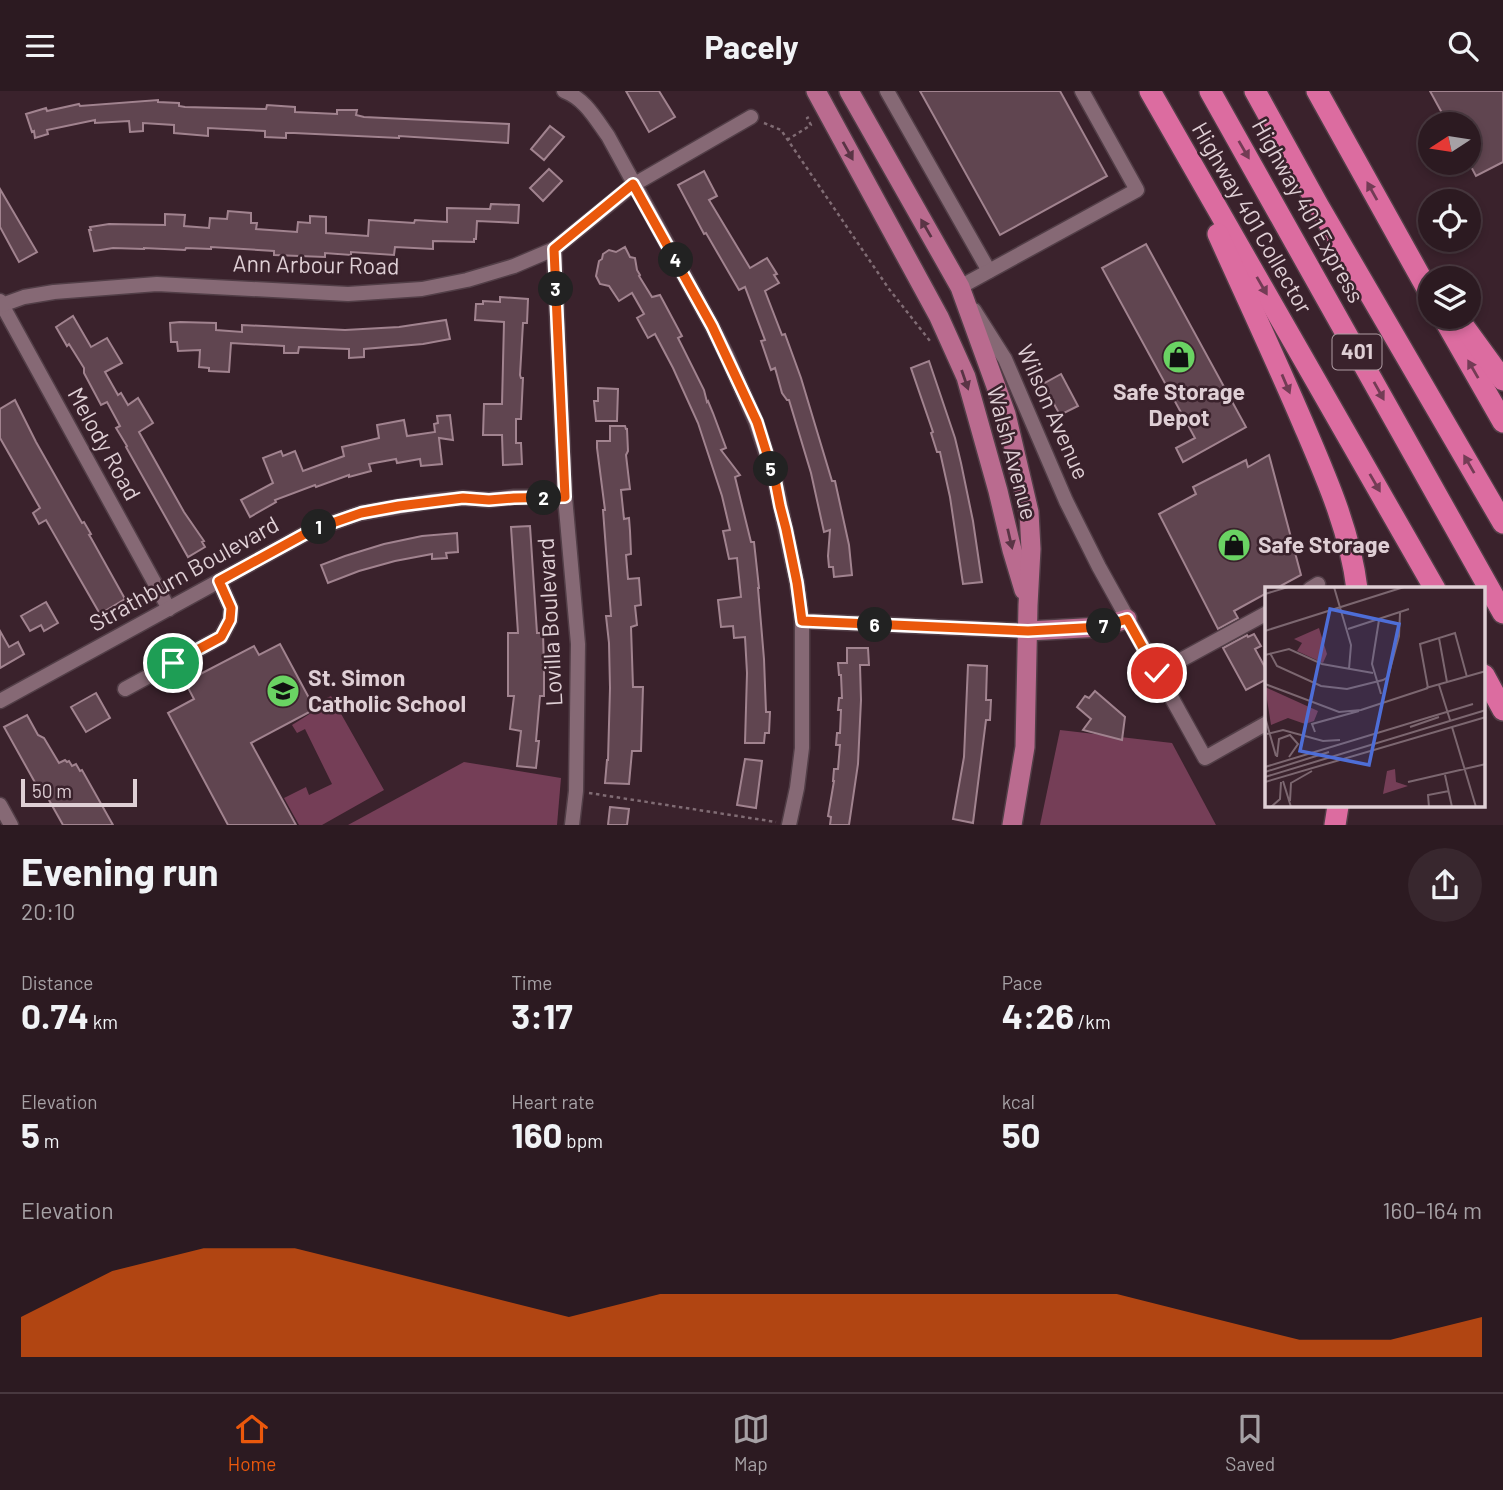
<!DOCTYPE html>
<html lang="en">
<head>
<meta charset="utf-8">
<style>
  :root { --surface:#2c1a21; --page:#38272e; --text:#f1f3f6; --muted:#a6a1a5; --line:#48383f; --accent:#ea580c }
  body { margin:0; font-family:Barlow,sans-serif; background:var(--page); color:var(--text); height:100vh; display:flex; flex-direction:column; font-size:26px; white-space:nowrap }
  * { box-sizing:border-box; margin:0 }
  p { font-size:23px; color:var(--muted) }
  .icon { flex:none; width:38px; height:38px; fill:none; stroke:currentColor; stroke-width:2; stroke-linecap:round; stroke-linejoin:round }
  .map { position:relative; height:734px; overflow:hidden }
  .sheet { display:flex; flex-direction:column; background:var(--surface); flex:1 }
  .sheet>* { flex:none }
  .needle { width:46px; rotate:258deg }
  .fabs { position:absolute; left:1418px; top:21px; display:grid; gap:14px }
  .fabs a { display:grid; place-items:center; width:63px; height:63px; border-radius:50%; background:var(--surface); box-shadow:0 4px 10px #0003,0 0 0 2px var(--line); font-size:35px }
  .scale { position:absolute; left:21px; bottom:18px; width:116px; box-sizing:border-box; padding-left:7px; border:4px solid #dfcfd5; border-top:0; font-size:19px; line-height:24px; white-space:nowrap; color:#dfcfd5; -webkit-text-stroke:5px #3a222c; paint-order:stroke }
  .pin { position:absolute; display:grid; place-items:center; width:60px; height:60px; color:#fff; margin:-30px; border:4px solid #fff; border-radius:50%; box-shadow:0 2px 7px #0007 }
  .km { position:absolute; width:35px; height:35px; margin:-18px; border-radius:50%; background:#222; color:#fff; font-size:19px; line-height:35px; text-align:center }
  .round { display:grid; place-items:center; flex:none; width:74px; height:74px; border-radius:37px; background:var(--page) }
  .overview { display:flex; align-items:center; justify-content:space-between; height:119px; padding:0 21px }
  h1 { font-size:38px; font-weight:700; line-height:52px }
  .stats { display:grid; grid-template-columns:repeat(3,1fr); gap:10px; height:119px; padding:7px 21px }
  .stats div { display:grid; align-content:center }
  .stats b { font-size:35px; font-weight:700 }
  .stats small { font-size:19px; font-weight:400 }
  .stats p { font-size:19px }
  .chart { height:196px; padding:14px 21px }
  .chart p { display:flex; justify-content:space-between }
  .chart svg { width:100%; height:126px; margin-top:7px; fill:var(--accent); opacity:.7 }
  header { display:flex; justify-content:space-between; align-items:center; height:91px; padding:0 21px; background:var(--surface); font-size:32px; font-weight:700 }
  .tab-bar { display:flex; justify-content:space-around; align-items:center; height:98px; border-top:2px solid var(--line); background:var(--surface); font-size:19px; color:var(--muted) }
  .tab-bar a { display:grid; justify-items:center; gap:4px }
  .tab-bar .selected { color:var(--accent) }
  .map>svg:first-child { display:block }
  .green { fill:#753e57 }
  .building { fill:#604550; stroke:#a1838f; stroke-width:2 }
  .lines { fill:none; stroke-linecap:round; stroke-linejoin:round }
  .minor-casing { stroke:#523e47; stroke-width:17 }
  .major-casing { stroke:#523e47; stroke-width:22 }
  .highway-casing { stroke:#523e47; stroke-width:24 }
  .path { stroke:#806c74; stroke-width:2.5; stroke-dasharray:3.5 3.5; stroke-linecap:butt }
  .minor { stroke:#866975; stroke-width:14 }
  .major { stroke:#ba6b8f; stroke-width:19 }
  .highway { stroke:#dc6ca0; stroke-width:21 }
  .oneway { fill:#733c55 }
  .oneway2 { fill:#5a3445 }
  .route-casing { stroke:#fff; stroke-width:14 }
  .route { stroke:#ea580c; stroke-width:9 }
  .labels { text-anchor:middle; stroke-width:5; stroke-linejoin:round; paint-order:stroke }
  .shield { fill:#3a222c; stroke:#ae9ba2; stroke-width:2 }
  .shield-label { font-size:21px; font-weight:bold; fill:#dfcfd5 }
  .street-label { font-size:23px; fill:#dfcfd5; stroke:#3a222c }
  .poi-label { font-size:23px; font-weight:bold; fill:#dfcfd5; stroke:#3a222c; text-anchor:start }
  .inset-road { fill:none; stroke:#7c6770; stroke-width:2 }
  .view { fill:#4e6ed7; fill-opacity:0.15; stroke:#4e6ed7; stroke-width:3.5 }
  .inset-edge { fill:none; stroke:#dfcfd5; stroke-width:3.5 }
</style>
</head>
<body>
<header><svg class="icon" aria-label="menu" viewBox="0 0 24 24"><path d="M4 6h16M4 12h16M4 18h16"/></svg>Pacely<svg class="icon" aria-label="search" viewBox="0 0 24 24"><circle cx="10" cy="10" r="6"/><path d="M15 15l6 6"/></svg></header>
<div class="map">
<svg width="1503" height="734" viewBox="0 0 1503 734">
  <rect width="100%" height="100%" fill="#3a222c"/>
  <g class="green">
    <polygon points="331,605 384,699 322,734 299,734 284,707 306,696 309,704 332,693 305,638 297,642 292,634 319,617 316,612"/>
    <polygon points="1060,639 1172,652 1216,734 1040,734"/>
    <polygon points="464,671 561,687 557,734 348,734"/>
  </g>
  <g class="building">
    <polygon points="626,0 659,0 675,26 649,41"/>
    <polygon points="920,0 1060,0 1107,85 1000,144"/>
    <polygon points="1430,0 1503,0 1503,71 1476,85 1468,70 1468,33 1448,33"/>
    <polygon points="158,9 158,11 179,12 179,15 185,16 266,18 267,14 295,16 295,21 337,23 337,19 357,19 356,24 364,26 509,33 508,52 399,45 399,47 294,42 286,42 286,47 265,46 265,40 208,37 208,45 174,42 174,34 143,32 143,40 130,41 129,30 95,32 95,29 47,39 48,43 35,47 34,40 32,41 26,23 46,17 47,20 79,13 80,15"/>
    <polygon points="550,35 564,46 544,69 531,58"/>
    <polygon points="549,78 562,90 543,110 530,97"/>
    <polygon points="704,80 717,105 709,109 750,177 767,167 777,183 774,184 779,192 765,200 782,244 785,243 801,287 832,390 835,390 849,454 852,484 834,486 833,476 829,476 828,465 830,439 824,441 811,382 789,309 787,309 782,302 775,277 771,279 761,250 765,249 745,196 739,199 706,142 704,143 678,94"/>
    <polygon points="0,98 37,161 19,171 0,136"/>
    <polygon points="491,113 519,114 518,132 477,130 476,148 474,148 474,151 433,150 433,158 395,156 394,164 351,161 351,164 325,162 325,166 274,164 274,160 211,156 211,158 186,157 185,159 144,157 144,158 113,157 94,160 89,139 91,139 90,136 109,133 165,134 165,123 185,124 184,135 209,137 210,127 227,128 228,120 251,122 251,132 257,132 256,138 297,141 298,131 310,132 310,125 326,126 326,142 368,145 369,129 414,132 415,129 447,131 447,117 490,118"/>
    <polygon points="1146,153 1246,336 1183,371 1176,357 1195,347 1102,177"/>
    <polygon points="625,156 630,166 635,167 637,179 640,184 639,185 652,206 660,204 682,245 678,247 704,299 707,311 708,310 713,322 726,357 721,359 740,384 735,386 751,451 754,451 759,497 758,497 764,568 766,621 770,621 769,642 765,642 764,652 745,652 747,582 745,546 734,547 733,535 721,536 718,509 741,506 737,467 729,468 723,440 730,439 722,405 698,332 673,277 655,243 648,247 637,227 644,223 632,202 619,210 609,195 600,193 596,185 599,170 602,168 603,163 609,159 616,161"/>
    <polygon points="500,206 528,208 527,232 523,232 520,284 521,287 523,287 521,328 516,328 516,352 521,352 522,373 503,374 502,344 483,344 484,313 502,313 504,231 475,229 476,213 483,213 483,210 500,211"/>
    <polygon points="73,225 91,256 107,247 122,272 105,281 118,304 121,302 128,314 138,307 153,332 139,341 184,421 204,450 202,451 205,456 188,466 126,356 127,355 116,337 120,335 107,311 101,314 84,282 84,277 69,253 67,255 56,236"/>
    <polygon points="446,229 450,248 423,253 364,258 364,266 349,267 349,258 299,256 298,262 284,262 284,255 231,252 229,281 209,280 209,277 199,276 200,259 178,260 177,251 171,251 170,232 180,231 216,232 216,239 242,241 242,234 345,239 399,236"/>
    <polygon points="929,270 955,347 961,372 973,430 982,491 963,493 950,406 940,361 937,361 931,342 933,341 911,277"/>
    <polygon points="1061,283 1078,315 1060,324 1043,293"/>
    <polygon points="598,297 618,298 617,330 596,330 594,310 598,310"/>
    <polygon points="15,309 36,351 82,432 84,431 91,443 89,444 91,447 125,508 100,523 46,429 39,433 33,422 40,417 0,347 0,318"/>
    <polygon points="450,324 453,349 439,347 442,373 421,375 420,368 397,372 396,368 369,373 371,380 349,386 349,384 316,396 315,394 275,409 276,411 250,426 241,409 273,392 263,367 281,360 283,365 295,360 303,380 344,365 342,356 379,347 377,334 404,329 407,345 435,341 434,333 438,332 437,325"/>
    <polygon points="610,335 625,335 626,338 627,338 628,360 626,364 630,398 621,399 624,428 629,427 630,440 631,463 626,464 628,488 639,487 641,514 635,515 637,534 631,536 633,596 643,596 641,660 632,660 629,693 605,692 607,669 608,669 610,597 609,552 606,525 611,525 603,419 605,419 597,357 597,350 610,350"/>
    <polygon points="1269,364 1301,484 1275,498 1267,498 1267,502 1234,520 1238,527 1218,538 1159,423 1196,403 1193,396 1246,369 1248,376"/>
    <polygon points="530,435 537,542 543,542 544,577 544,605 540,605 536,650 539,650 536,677 517,675 521,640 510,638 514,605 508,605 508,542 518,542 511,436"/>
    <polygon points="457,442 458,461 446,462 447,467 432,468 432,463 395,470 359,480 328,492 321,474 345,465 384,453 422,445"/>
    <polygon points="46,511 58,532 44,540 41,534 30,540 21,525"/>
    <polygon points="0,540 9,556 18,551 24,563 0,577"/>
    <polygon points="1254,543 1261,555 1255,558 1267,580 1267,588 1246,599 1223,557 1247,544 1248,546"/>
    <polygon points="280,553 315,618 251,652 296,734 228,734 168,622 194,608 185,591 254,555 259,564"/>
    <polygon points="847,557 868,557 869,574 860,574 861,609 858,673 849,734 830,734 831,726 828,725 834,690 833,690 834,678 838,678 840,654 836,654 837,642 840,642 841,619 838,619 839,607 842,607 841,584 839,584 838,572 847,572"/>
    <polygon points="968,574 987,575 986,609 991,609 990,629 986,629 973,732 953,728 964,666"/>
    <polygon points="1095,600 1125,626 1122,649 1083,639 1091,628 1077,616 1085,605 1089,607"/>
    <polygon points="96,602 110,627 86,641 71,616"/>
    <polygon points="27,624 38,644 44,647 59,672 65,669 67,671 69,670 72,675 76,673 80,680 82,679 113,734 63,734 45,702 42,704 4,636"/>
    <polygon points="745,668 762,670 756,717 737,714"/>
    <polygon points="610,716 629,718 627,734 608,734"/>
  </g>
  <g class="lines">
    <defs>
      <g id="minor">
        <path d="M564 0C585 8 595 27 608 45L712 235 727 265 756 331 775 389 797 492 802 530V657L797 697 789 734"/>
        <polyline points="887,0 989,180"/>
        <polyline points="554,158 565,406 578,553 576,700 572,734"/>
        <polyline points="963,202 960,196 1137,99 1082,0"/>
        <polyline points="0,210 169,518"/>
        <polyline points="2,214 24,206 54,201 157,193 348,203 422,198 467,189 514,175 554,158 633,94 751,26"/>
        <polyline points="974,219 1005,268 1066,410 1099,476 1205,667 1267,632"/>
        <polyline points="1310,498 1318,493"/>
        <polyline points="802,530 1028,540"/>
        <polyline points="1157,582 1267,522"/>
        <polyline points="125,598 221,546 230,529 231,517 219,490"/>
        <polyline points="0,610 312,439 361,422 433,410 463,407 489,409 514,406 565,406"/>
        <polyline points="0,714 11,734"/>
      </g>
      <g id="major">
        <polyline points="816,0 939,226 966,286 998,400 1012,459 1024,499"/>
        <polyline points="849,0 960,196 1006,323 1029,421 1031,458 1028,514 1025,656 1012,734"/>
        <polyline points="1028,540 1101,536 1127,528"/>
      </g>
      <g id="highway">
        <polyline points="1150,0 1435,498"/>
        <polyline points="1210,0 1503,522"/>
        <polyline points="1255,0 1318,114 1503,432"/>
        <polyline points="1317,0 1430,203"/>
        <path d="M1218 143C1246 205 1275 267 1302 330 1325 384 1350 439 1357 498"/>
        <polyline points="1443,226 1503,331"/>
        <polyline points="1457,226 1503,289"/>
        <polyline points="1484,584 1503,619"/>
        <polyline points="1335,734 1338,715"/>
      </g>
    </defs>
    <use href="#minor" class="minor-casing"/>
    <use href="#major" class="major-casing"/>
    <use href="#highway" class="highway-casing"/>
    <g class="path">
      <polyline points="764,32 781,39 889,198 930,250"/>
      <polyline points="787,49 811,34 807,27 809,26"/>
      <polyline points="589,702 776,731"/>
    </g>
    <use href="#minor" class="minor"/>
    <use href="#major" class="major"/>
    <use href="#highway" class="highway"/>
  </g>
  <defs><path id="oneway-solid" d="M-6-.8H1V-3.2L6.5 0L1 3.2V.8H-6Z" transform="scale(1.75)"/></defs>
  <g class="oneway">
    <use href="#oneway-solid" transform="translate(1244 59) rotate(60)"/>
    <use href="#oneway-solid" transform="translate(1372 100) rotate(-119)"/>
    <use href="#oneway-solid" transform="translate(1262 195) rotate(60)"/>
    <use href="#oneway-solid" transform="translate(1473 278) rotate(-120)"/>
    <use href="#oneway-solid" transform="translate(1286 293) rotate(67)"/>
    <use href="#oneway-solid" transform="translate(1379 300) rotate(61)"/>
    <use href="#oneway-solid" transform="translate(1469 373) rotate(-120)"/>
    <use href="#oneway-solid" transform="translate(1375 392) rotate(60)"/>
  </g>
  <g class="oneway2">
    <use href="#oneway-solid" transform="translate(848 60) rotate(61)"/>
    <use href="#oneway-solid" transform="translate(926 137) rotate(-120)"/>
    <use href="#oneway-solid" transform="translate(965 289) rotate(71)"/>
    <use href="#oneway-solid" transform="translate(1010 448) rotate(77)"/>
  </g>
  <g class="lines">
    <defs>
      <polyline id="route" points="173,572 221,546 230,529 231,517 219,490 312,439 361,422 399,415 463,407 489,409 514,407 565,406 554,158 633,93 712,235 757,331 775,389 780,415 786,438 797,492 802,530 1028,540 1101,536 1127,528 1157,582"/>
    </defs>
    <use href="#route" class="route-casing"/>
    <use href="#route" class="route"/>
  </g>
  <defs>
    <symbol id="shop-disc" viewBox="-11 -11 22 22"><circle r="9.5" fill="#6ad363" stroke="#3a222c"/><path d="M-5-2.5h2.3a2.7 3.5 0 0 1 5.4 0H5L5.5 6h-11ZM-1.5-2.5h3a1.5 2.3 0 0 0-3 0Z" fill="#111"/></symbol>
    <symbol id="school-disc" viewBox="-11 -11 22 22"><circle r="9.5" fill="#6ad363" stroke="#3a222c"/><path d="M0-5L7-2L0 1L-7-2ZM-4 1L0 2.5L4 1V4Q0 6-4 4Z" fill="#111"/></symbol>
  </defs>
  <g fill-rule="evenodd">
    <use href="#shop-disc" x="1160" y="247" width="38" height="38"/>
    <use href="#shop-disc" x="1215" y="435" width="38" height="38"/>
    <use href="#school-disc" x="264" y="581" width="38" height="38"/>
  </g>
  <g class="labels">
    <rect class="shield" x="1332.5" y="243.5" width="49" height="35" rx="5"/>
    <g class="shield-label">
      <text x="1357" y="268">401</text>
    </g>
    <g class="street-label">
      <text transform="translate(1308 120) rotate(61)" y="8">Highway 401 Express</text>
      <text transform="translate(1252 127) rotate(60)" y="8">Highway 401 Collector</text>
      <text transform="translate(316 174) rotate(1)" y="8">Ann Arbour Road</text>
      <text transform="translate(1053 321) rotate(66)" y="8">Wilson Avenue</text>
      <text transform="translate(104 353) rotate(61)" y="8">Melody Road</text>
      <text transform="translate(1012 362) rotate(75)" y="8">Walsh Avenue</text>
      <text transform="translate(184 483) rotate(-29)" y="8">Strathburn Boulevard</text>
      <text transform="translate(550 531) rotate(-93)" y="8">Lovilla Boulevard</text>
    </g>
    <g class="poi-label">
      <text x="1179" y="309" text-anchor="middle">Safe Storage<tspan x="1179" dy="26">Depot</tspan></text>
      <text x="1258" y="462">Safe Storage</text>
      <text x="308" y="595">St. Simon<tspan x="308" dy="26">Catholic School</tspan></text>
    </g>
  </g>
  <g transform="translate(1265 496)">
    <rect width="220" height="220" fill="#3a222c"/>
    <path d="M54 41 62 67 58 76 32 64 37 56 29 52ZM0 100 53 124 49 134 40 137 23 131 6 138ZM130 182 131 195 143 199 118 207 122 184Z" fill="#753e57"/>
    <path class="inset-road" d="M69 0 86 58 84 82M0 7 23 0M114 33 107 77 116 107M83 42 144 22M0 44 139 0M174 51 182 95M5 66 12 79 56 99 82 102 118 93 123 90 134 49 135 26M0 68 24 62 57 77 108 86M0 97 74 125 96 123 163 101M174 98 185 133M161 101 221 84M163 101 155 57 190 46 202 90M0 130 11 169M145 140 174 130M187 140 211 220M50 145 47 137 94 124M2 147 18 143 58 154 75 153M12 170 14 152 25 148 33 157 24 170M0 180 208 117M0 185 64 165M180 188 187 220M0 190 221 123M18 194 26 220M0 195 221 130M143 195 221 177M25 214 26 196 47 184M6 220 15 212 16 195M164 220 163 208 184 204"/>
    <path class="view" d="M65 22 134 37 104 178 35 164Z"/>
    <rect width="220" height="220" class="inset-edge"/>
  </g>
</svg>
<div class="fabs">
<a><svg class="needle" viewBox="-14 -14 28 28"><path d="M0-13l5 13h-10z" fill="#e53935"/><path d="M0 13l5-13h-10z" fill="#a6a1a5"/></svg></a>
<a><svg class="icon" aria-label="locate" viewBox="0 0 24 24"><circle cx="12" cy="12" r="6"/><path d="M12 2v4M12 18v4M2 12h4M18 12h4"/></svg></a>
<a><svg class="icon" aria-label="layers" viewBox="0 0 24 24"><path d="M12 4l9 5-9 5-9-5zM3 14l9 5 9-5"/></svg></a>
</div>
<div class="scale">50 m</div>
<div class="pin" style="left:173px;top:572px;background:#1e9e55"><svg class="icon" aria-label="arrive" viewBox="0 0 24 24"><path d="M6 21V4h12l-3 4 3 4H6"/></svg></div>
<div class="pin" style="left:1157px;top:582px;background:#d93025"><svg class="icon" aria-label="check" viewBox="0 0 24 24"><path d="M5 12l5 5 9-10"/></svg></div>
<b class="km" style="left:319px;top:436px">1</b>
<b class="km" style="left:544px;top:407px">2</b>
<b class="km" style="left:556px;top:198px">3</b>
<b class="km" style="left:676px;top:169px">4</b>
<b class="km" style="left:771px;top:378px">5</b>
<b class="km" style="left:875px;top:534px">6</b>
<b class="km" style="left:1104px;top:535px">7</b>
</div>
<section class="sheet">
<div class="overview"><div><h1>Evening run</h1><p>20:10</p></div><a class="round"><svg class="icon" aria-label="share" viewBox="0 0 24 24"><path d="M12 15V3M7 8l5-5 5 5M5 13v7h14v-7"/></svg></a></div>
<div class="stats">
<div><p>Distance</p><b>0.74<small> km</small></b></div>
<div><p>Time</p><b>3:17</b></div>
<div><p>Pace</p><b>4:26<small> /km</small></b></div>
</div>
<div class="stats">
<div><p>Elevation</p><b>5<small> m</small></b></div>
<div><p>Heart rate</p><b>160<small> bpm</small></b></div>
<div><p>kcal</p><b>50</b></div>
</div>
<div class="chart"><p><span>Elevation</span>160–164 m</p>
<svg viewBox="0 0 160 44" preserveAspectRatio="none"><path d="M0 44V30L10 14L20 6L30 6L40 14L50 22L60 30L70 22L80 22L90 22L100 22L110 22L120 22L130 30L140 38L150 38L160 30V44z"/></svg>
</div>
</section>
<nav class="tab-bar">
<a class="selected"><svg class="icon" aria-label="home" viewBox="0 0 24 24"><path d="M3 11l9-7 9 7M6 9v11h12V9"/></svg>Home</a>
<a><svg class="icon" aria-label="map" viewBox="0 0 24 24"><path d="M3 6l6-2 6 2 6-2v14l-6 2-6-2-6 2zM9 4v14M15 6v14"/></svg>Map</a>
<a><svg class="icon" aria-label="saved" viewBox="0 0 24 24"><path d="M7 4h10v16l-5-4-5 4z"/></svg>Saved</a>
</nav>
</body>
</html>
